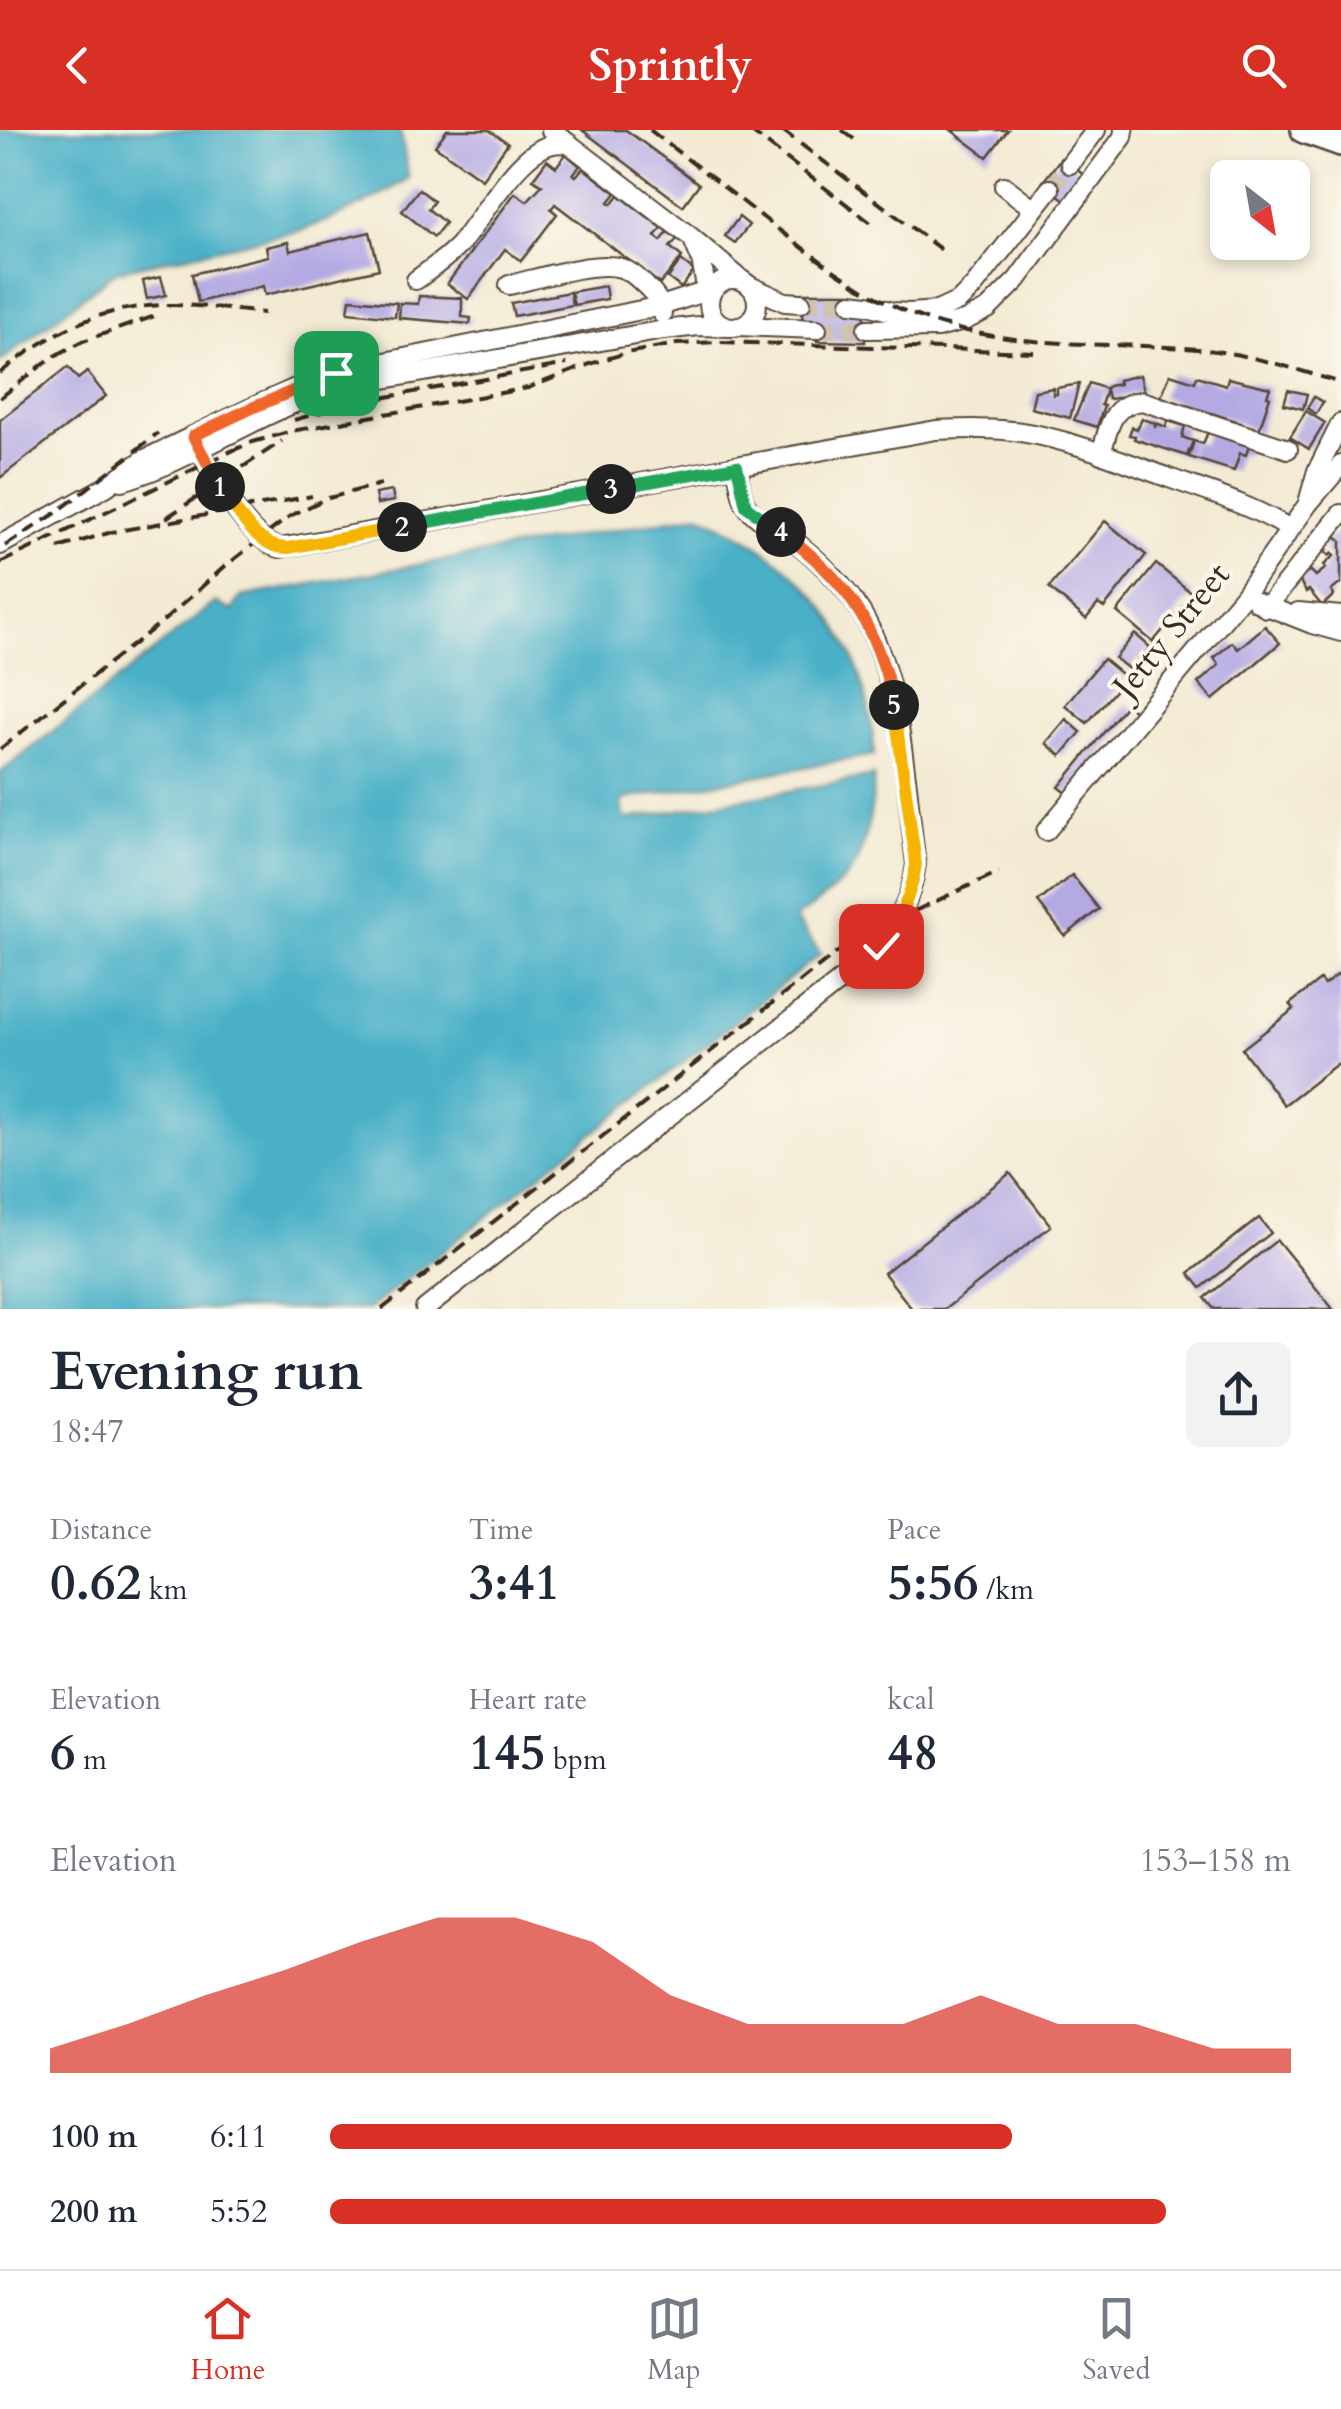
<!DOCTYPE html>
<html lang="en">
<head>
<meta charset="utf-8">
<style>
  :root { --surface:#fff; --page:#f2f2f3; --text:#1f2937; --muted:#747a83; --line:#e0e1e3; --accent:#d93025 }
  body { margin:0; font-family:Cardo,serif; background:var(--page); color:var(--text); height:100vh; display:flex; flex-direction:column; font-size:38px; white-space:nowrap }
  * { box-sizing:border-box; margin:0 }
  p { font-size:32px; color:var(--muted) }
  .icon { flex:none; width:55px; height:55px; fill:none; stroke:currentColor; stroke-width:2; stroke-linecap:round; stroke-linejoin:round }
  .map { position:relative; height:1179px; overflow:hidden }
  .sheet { display:flex; flex-direction:column; background:var(--surface); flex:1 }
  .sheet>* { flex:none }
  .needle { width:65px; rotate:149deg }
  .fabs { position:absolute; left:1210px; top:30px; display:grid; gap:20px }
  .fabs a { display:grid; place-items:center; width:100px; height:100px; border-radius:15px; background:var(--surface); box-shadow:0 5px 15px #0003; font-size:50px }
  .pin { position:absolute; display:grid; place-items:center; width:85px; height:85px; color:#fff; margin:-42px; border-radius:20px; box-shadow:0 5px 15px #0006 }
  .km { position:absolute; width:50px; height:50px; margin:-25px; border-radius:50%; background:#222; color:#fff; font-size:28px; line-height:50px; text-align:center }
  .round { display:grid; place-items:center; flex:none; width:105px; height:105px; border-radius:15px; background:var(--page) }
  .overview { display:flex; align-items:center; justify-content:space-between; height:170px; padding:0 50px }
  h1 { font-size:55px; font-weight:700; line-height:75px }
  .metrics { display:grid; grid-template-columns:repeat(3,1fr); gap:15px; height:170px; padding:10px 50px }
  .metrics div { display:grid; align-content:center }
  .metrics b { font-size:50px; font-weight:700 }
  .metrics small { font-size:28px; font-weight:400 }
  .metrics p { font-size:28px }
  .chart { height:280px; padding:20px 50px }
  .chart p { display:flex; justify-content:space-between }
  .chart svg { width:100%; height:180px; margin-top:10px; fill:var(--accent); opacity:.7 }
  ul { padding:0 50px; list-style:none; font-size:32px }
  li { display:grid; grid-template-columns:160px 120px 1fr; align-items:center; height:75px }
  li i { height:25px; border-radius:12px; background:var(--accent) }
  header { display:flex; justify-content:space-between; align-items:center; height:130px; padding:0 50px; background:var(--accent); color:#fff; font-size:45px; font-weight:700 }
  .tabs { display:flex; justify-content:space-around; align-items:center; height:140px; border-top:2px solid var(--line); background:var(--surface); font-size:28px; color:var(--muted) }
  .tabs a { display:grid; justify-items:center; gap:5px }
  .tabs .active { color:var(--accent) }
  .map>svg:first-child { display:block }
  .water { fill:#49b0c8; stroke:#426d73; stroke-width:2.5 }
  .building { fill:#b4a9e3 }
  .lines { fill:none; stroke-linecap:round; stroke-linejoin:round }
  .minor-tunnel { stroke:#cec4af; stroke-width:18; stroke-dasharray:18 9; stroke-linecap:butt }
  .minor-casing { stroke:#574739; stroke-width:22 }
  .highway-casing { stroke:#574739; stroke-width:30 }
  .minor { stroke:#fff; stroke-width:18 }
  .highway { stroke:#fff; stroke-width:25 }
  .rail { stroke:#3b2a1e; stroke-width:4; stroke-dasharray:15 8; stroke-linecap:butt }
  .split-1-casing { stroke:#fff; stroke-width:20 }
  .split-2-casing { stroke:#fff; stroke-width:20 }
  .split-3-casing { stroke:#fff; stroke-width:20 }
  .split-4-casing { stroke:#fff; stroke-width:20 }
  .split-5-casing { stroke:#fff; stroke-width:20 }
  .split-6-casing { stroke:#fff; stroke-width:20 }
  .split-1 { stroke:#f0652b; stroke-width:12 }
  .split-2 { stroke:#f5b400; stroke-width:12 }
  .split-3 { stroke:#22a559; stroke-width:12 }
  .split-4 { stroke:#22a559; stroke-width:12 }
  .split-5 { stroke:#f0652b; stroke-width:12 }
  .split-6 { stroke:#f5b400; stroke-width:12 }
  .labels { text-anchor:middle; stroke-width:8; stroke-linejoin:round; paint-order:stroke }
  .street-label { font-size:35px; fill:#3b2a1e; stroke:#fbf7ec }
</style>
</head>
<body>
<header><svg class="icon" aria-label="back" viewBox="0 0 24 24"><path d="M15 5l-7 7 7 7"/></svg>Sprintly<svg class="icon" aria-label="search" viewBox="0 0 24 24"><circle cx="10" cy="10" r="6"/><path d="M15 15l6 6"/></svg></header>
<div class="map">
<svg width="1341" height="1179" viewBox="0 0 1341 1179">
  <rect width="100%" height="100%" fill="#fbf7ec"/>
  <filter id="ink" filterUnits="userSpaceOnUse"><feTurbulence type="fractalNoise" baseFrequency=".01" numOctaves="2"/><feDisplacementMap in="SourceGraphic" scale="20" xChannelSelector="R" yChannelSelector="G"/><feConvolveMatrix kernelMatrix="1 2 1 2 8 2 1 2 1" color-interpolation-filters="sRGB"/></filter>
  <filter id="wash" filterUnits="userSpaceOnUse"><feTurbulence type="fractalNoise" baseFrequency=".0048" numOctaves="4" result="noise"/><feDisplacementMap in="SourceGraphic" scale="40" xChannelSelector="R" yChannelSelector="G"/><feGaussianBlur stdDeviation="2.25" result="paint"/><feColorMatrix in="noise" values="0 0 0 0 0 0 0 0 0 0 0 0 0 0 0 0 0 1.4 0 .05"/><feComposite in="paint" operator="in"/></filter>
  <g filter="url(#wash)">
    <rect width="100%" height="100%" fill="#f3ead3"/>
    <g class="water">
      <path d="M0 0H400L409 48C375 70 341 87 302 100L116 141 0 232Z"/>
      <path d="M699 384C804 431 869 506 874 625L625 669 622 672 624 687 628 689 874 646C873 676 866 728 844 750 830 765 811 776 795 789L821 824 369 1179H0V643L216 472 232 481 241 467Z"/>
    </g>
    <g id="blocks">
      <g class="building">
        <polygon points="447,0 489,0 508,13 482,49 435,16"/>
        <polygon points="582,0 626,0 699,54 683,76"/>
        <polygon points="951,0 1008,0 987,27"/>
        <polygon points="566,24 580,36 573,44 576,46 583,38 616,63 609,72 612,74 619,65 662,98 655,106 661,111 668,102 677,109 670,117 682,127 660,154 555,74 551,79 557,84 521,131 505,119 468,169 447,154 515,63 527,71 542,55 533,49 547,30 556,37"/>
        <polygon points="1061,28 1084,45 1065,70 1042,53"/>
        <polygon points="419,59 434,71 428,79 445,93 434,107 402,81"/>
        <polygon points="739,87 749,95 735,113 725,106"/>
        <polygon points="370,102 379,139 265,165 263,156 198,172 192,144 268,126 266,117 288,112 290,121"/>
        <polygon points="681,131 694,141 681,158 668,148"/>
        <polygon points="161,147 166,165 147,169 143,151"/>
        <polygon points="605,156 607,169 574,175 571,162"/>
        <polygon points="570,162 572,175 514,186 511,173"/>
        <polygon points="803,163 850,163 850,183 865,183 865,212 817,211 818,192 802,192"/>
        <polygon points="419,166 462,168 462,187 471,188 470,194 399,188 400,173 418,174"/>
        <polygon points="350,169 397,173 395,187 348,182"/>
        <polygon points="68,237 78,249 87,242 106,266 0,348 0,290"/>
        <polygon points="1170,244 1195,252 1197,246 1226,255 1228,248 1270,258 1267,266 1270,267 1258,303 1233,290 1161,267"/>
        <polygon points="1140,245 1144,261 1111,269 1108,268 1106,260 1101,275 1104,276 1097,297 1074,290 1089,253 1106,259 1108,256 1119,254 1118,250"/>
        <polygon points="1079,254 1070,288 1031,278 1035,261 1053,258 1053,265 1057,264 1057,258"/>
        <polygon points="1288,260 1307,264 1303,279 1284,274"/>
        <polygon points="1314,267 1323,272 1316,284 1307,278"/>
        <polygon points="1306,281 1325,293 1309,319 1290,307"/>
        <polygon points="1142,289 1155,293 1155,298 1156,293 1166,297 1168,291 1185,296 1182,307 1193,311 1187,326 1134,309 1135,306 1129,305 1132,297 1137,299"/>
        <polygon points="1208,302 1249,315 1246,325 1240,323 1234,341 1189,327 1194,311 1203,314"/>
        <polygon points="392,361 394,371 377,374 375,364"/>
        <polygon points="1105,391 1146,425 1104,478 1098,474 1086,489 1049,458"/>
        <polygon points="1335,404 1341,411 1341,453 1331,461 1334,465 1322,476 1309,460 1306,462 1299,450 1310,440 1316,446 1326,438 1324,435 1334,426 1332,423 1329,426 1324,421 1327,419 1323,414"/>
        <polygon points="1156,434 1193,464 1153,512 1117,482"/>
        <polygon points="1265,496 1280,513 1213,570 1198,553 1219,535 1214,528 1232,512 1238,519"/>
        <polygon points="1135,504 1150,517 1130,540 1115,528"/>
        <polygon points="1103,529 1126,548 1087,593 1065,575"/>
        <polygon points="1127,574 1136,582 1068,664 1059,657"/>
        <polygon points="1066,589 1081,602 1061,626 1046,613"/>
        <polygon points="1072,745 1099,779 1065,806 1038,772"/>
        <polygon points="1341,842 1341,938 1337,934 1284,975 1242,919 1294,879 1290,874 1320,850 1324,855"/>
        <polygon points="1010,1043 1051,1096 945,1179 912,1179 884,1143"/>
        <polygon points="1259,1088 1271,1103 1201,1158 1189,1143"/>
        <polygon points="1277,1110 1333,1179 1214,1179 1205,1168"/>
      </g>
    </g>
  </g>
  <g filter="url(#ink)">
    <use href="#blocks" fill-opacity="0" stroke="#574739" stroke-width="2.5"/>
    <g class="lines">
      <g class="minor-tunnel">
        <polyline points="1050,59 1070,34"/>
        <polyline points="801,173 851,173"/>
        <polyline points="817,199 867,199"/>
      </g>
      <defs>
        <g id="minor">
          <polyline points="551,0 691,107 743,151"/>
          <polyline points="1070,34 1096,0"/>
          <polyline points="1004,56 1034,79"/>
          <polyline points="694,112 701,129 708,169"/>
          <circle cx="733" cy="173" r="24"/>
          <path d="M416 150C431 139 447 128 459 115 484 88 527 0 570 15"/>
          <path d="M509 155C536 149 595 130 621 138 631 141 639 149 647 157 655 165 661 172 662 184"/>
          <polyline points="750,156 785,172 801,173"/>
          <polyline points="851,173 868,175 893,182 910,183 937,181 959,171 974,156 1050,59"/>
          <polyline points="738,196 817,199"/>
          <polyline points="867,199 937,198 964,191 988,179 1017,150 1123,7 1124,0"/>
          <path d="M193 306C207 336 247 411 280 418L936 300C964 299 993 298 1021 302 1072 310 1122 331 1169 348 1211 363 1253 376 1290 399"/>
          <path d="M1101 324C1109 298 1110 274 1142 271L1288 319"/>
          <path d="M122 351C184 333 240 295 300 271 320 263 340 258 361 253L664 200 699 196 730 197"/>
          <polyline points="1309,369 1317,341 1341,293"/>
          <polyline points="0,415 107,356 143,330 251,278 309,252 360,237 661,176 707,161 722,152"/>
          <polyline points="1257,472 1312,494 1341,502"/>
          <polyline points="1266,478 1341,384"/>
          <polyline points="1298,482 1341,486"/>
          <polyline points="1046,701 1244,465 1308,374 1341,335"/>
          <path d="M425 1179 869 828C894 803 912 769 916 734 905 654 903 552 861 482 843 454 819 430 793 410 778 400 753 389 745 373 740 362 739 348 737 336"/>
        </g>
        <polyline id="highway" points="1304,0 1341,13"/>
      </defs>
      <use href="#minor" class="minor-casing"/>
      <use href="#highway" class="highway-casing"/>
      <use href="#minor" class="minor"/>
      <use href="#highway" class="highway"/>
      <g class="rail">
        <path d="M650 0C688 30 727 59 765 89 821 132 877 177 947 196 1030 219 1113 212 1197 219 1246 223 1292 238 1338 252"/>
        <polyline points="749,0 875,96"/>
        <polyline points="782,0 944,122"/>
        <polyline points="842,0 854,9"/>
        <path d="M0 243C53 201 101 175 171 175 202 175 233 180 264 183"/>
        <polyline points="0,268 51,228 83,211 158,185"/>
        <polyline points="294,290 349,274 567,234"/>
        <polyline points="229,322 253,312 292,301 528,258 590,234 626,223 677,214 719,212 1034,222"/>
        <polyline points="166,388 282,311"/>
        <polyline points="5,416 56,383 158,303"/>
        <polyline points="58,418 112,402 312,366"/>
        <polyline points="0,433 240,317"/>
        <polyline points="0,619 168,487 223,438 290,386 325,369 381,354"/>
        <polyline points="382,1179 839,821 865,804 999,742"/>
      </g>
    </g>
  </g>
  <g class="lines" filter="url(#ink)">
    <defs>
      <polyline id="split-1" points="220,357 193,306 252,278 336,243"/>
      <path id="split-2" d="M220 357C237 380 256 419 288 418L402 397"/>
      <polyline id="split-3" points="402,397 611,359"/>
      <polyline id="split-4" points="611,359 737,336 746,376 781,402"/>
      <path id="split-5" d="M781 402C847 448 877 497 894 575"/>
      <path id="split-6" d="M881 816C898 793 912 764 916 734L894 575"/>
    </defs>
    <use href="#split-1" class="split-1-casing"/>
    <use href="#split-2" class="split-2-casing"/>
    <use href="#split-3" class="split-3-casing"/>
    <use href="#split-4" class="split-4-casing"/>
    <use href="#split-5" class="split-5-casing"/>
    <use href="#split-6" class="split-6-casing"/>
    <use href="#split-1" class="split-1"/>
    <use href="#split-2" class="split-2"/>
    <use href="#split-3" class="split-3"/>
    <use href="#split-4" class="split-4"/>
    <use href="#split-5" class="split-5"/>
    <use href="#split-6" class="split-6"/>
  </g>
  <g class="labels">
    <g class="street-label">
      <text transform="translate(1171 500) rotate(-51)" y="12">Jetty Street</text>
    </g>
  </g>
</svg>
<div class="fabs">
<a><svg class="needle" viewBox="-14 -14 28 28"><path d="M0-13l5 13h-10z" fill="#e53935"/><path d="M0 13l5-13h-10z" fill="#747a83"/></svg></a>
</div>
<div class="pin" style="left:336px;top:243px;background:#1e9e55"><svg class="icon" aria-label="arrive" viewBox="0 0 24 24"><path d="M6 21V4h12l-3 4 3 4H6"/></svg></div>
<div class="pin" style="left:881px;top:816px;background:#d93025"><svg class="icon" aria-label="check" viewBox="0 0 24 24"><path d="M5 12l5 5 9-10"/></svg></div>
<b class="km" style="left:220px;top:357px">1</b>
<b class="km" style="left:402px;top:397px">2</b>
<b class="km" style="left:611px;top:359px">3</b>
<b class="km" style="left:781px;top:402px">4</b>
<b class="km" style="left:894px;top:575px">5</b>
</div>
<section class="sheet">
<div class="overview"><div><h1>Evening run</h1><p>18:47</p></div><a class="round"><svg class="icon" aria-label="share" viewBox="0 0 24 24"><path d="M12 15V3M7 8l5-5 5 5M5 13v7h14v-7"/></svg></a></div>
<div class="metrics">
<div><p>Distance</p><b>0.62<small> km</small></b></div>
<div><p>Time</p><b>3:41</b></div>
<div><p>Pace</p><b>5:56<small> /km</small></b></div>
</div>
<div class="metrics">
<div><p>Elevation</p><b>6<small> m</small></b></div>
<div><p>Heart rate</p><b>145<small> bpm</small></b></div>
<div><p>kcal</p><b>48</b></div>
</div>
<div class="chart"><p><span>Elevation</span>153–158 m</p>
<svg viewBox="0 0 160 44" preserveAspectRatio="none"><path d="M0 44V38L10 32L20 25L30 19L40 12L50 6L60 6L70 12L80 25L90 32L100 32L110 32L120 25L130 32L140 32L150 38L160 38V44z"/></svg>
</div>
<ul>
<li><b>100 m</b>6:11<i style="width:71%"></i></li>
<li><b>200 m</b>5:52<i style="width:87%"></i></li>
</ul>
</section>
<nav class="tabs">
<a class="active"><svg class="icon" aria-label="home" viewBox="0 0 24 24"><path d="M3 11l9-7 9 7M6 9v11h12V9"/></svg>Home</a>
<a><svg class="icon" aria-label="map" viewBox="0 0 24 24"><path d="M3 6l6-2 6 2 6-2v14l-6 2-6-2-6 2zM9 4v14M15 6v14"/></svg>Map</a>
<a><svg class="icon" aria-label="saved" viewBox="0 0 24 24"><path d="M7 4h10v16l-5-4-5 4z"/></svg>Saved</a>
</nav>
</body>
</html>
